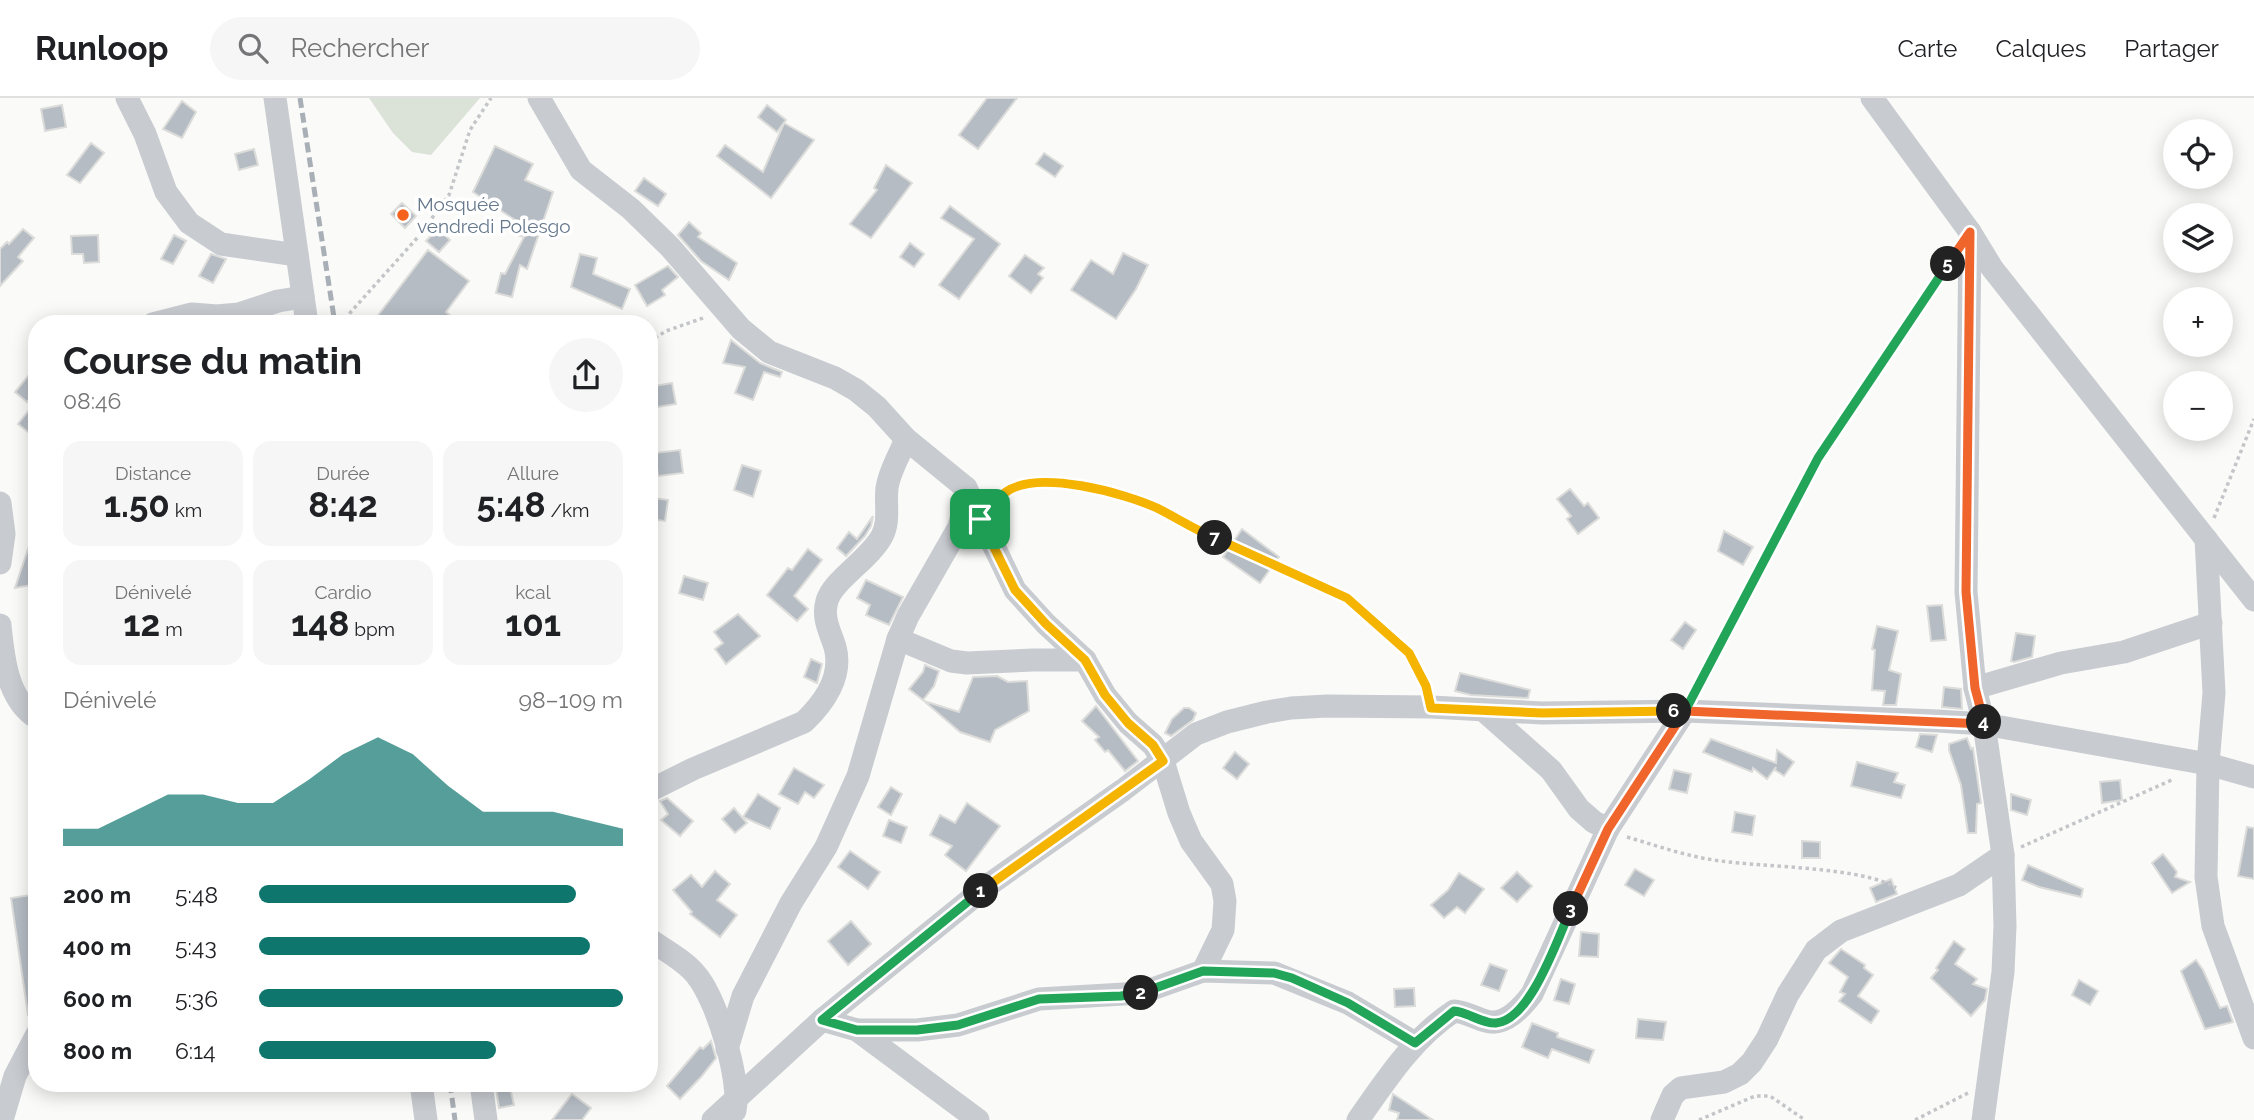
<!DOCTYPE html>
<html lang="fr">
<head>
<meta charset="utf-8">
<style>
  :root { --surface:#fff; --page:#f6f6f6; --text:#202124; --muted:#757577; --line:#e0e0e0; --accent:#0f766e }
  body { margin:0; font-family:Raleway,sans-serif; background:var(--page); color:var(--text); height:100vh; display:flex; flex-direction:column; font-size:26px; white-space:nowrap }
  * { box-sizing:border-box; margin:0 }
  p { font-size:23px; color:var(--muted) }
  .icon { flex:none; width:38px; height:38px; fill:none; stroke:currentColor; stroke-width:2; stroke-linecap:round; stroke-linejoin:round }
  .map { position:relative; flex:1; overflow:hidden }
  .drawer { position:absolute; left:28px; top:217px; width:630px; height:777px; display:flex; flex-direction:column; background:var(--surface); border-radius:28px; box-shadow:0 4px 18px #0003 }
  .drawer>* { flex:none }
  .buttons { position:absolute; left:2163px; top:21px; display:grid; gap:14px }
  .buttons a { display:grid; place-items:center; width:70px; height:70px; border-radius:50%; background:var(--surface); box-shadow:0 4px 18px #0003; font-size:35px }
  .pin { position:absolute; display:grid; place-items:center; width:60px; height:60px; color:#fff; margin:-30px; border-radius:14px; box-shadow:0 4px 10px #0006 }
  .km { position:absolute; width:35px; height:35px; margin:-18px; border-radius:50%; background:#222; color:#fff; font-size:19px; line-height:35px; text-align:center }
  .round { display:grid; place-items:center; flex:none; width:74px; height:74px; border-radius:37px; background:var(--page) }
  .head { display:flex; align-items:center; justify-content:space-between; height:119px; padding:0 35px }
  h1 { font-size:38px; font-weight:700; line-height:52px }
  .metrics { display:grid; grid-template-columns:repeat(3,1fr); gap:10px; height:119px; padding:7px 35px }
  .metrics div { display:grid; align-content:center; border-radius:18px; background:var(--page); text-align:center }
  .metrics b { font-size:35px; font-weight:700 }
  .metrics small { font-size:19px; font-weight:400 }
  .metrics p { font-size:19px }
  .chart { height:196px; padding:14px 35px }
  .chart p { display:flex; justify-content:space-between }
  .chart svg { width:100%; height:126px; margin-top:7px; fill:var(--accent); opacity:.7 }
  ul { padding:0 35px; list-style:none; font-size:23px }
  li { display:grid; grid-template-columns:112px 84px 1fr; align-items:center; height:52px }
  li i { height:18px; border-radius:9px; background:var(--accent) }
  header { display:flex; align-items:center; gap:42px; box-sizing:border-box; height:98px; padding:0 35px; background:var(--surface); border-bottom:2px solid var(--line) }
  header strong { font-size:33px }
  nav { display:flex; gap:38px; margin-inline-start:auto; font-size:24px }
  .search { width:490px; height:63px; background:var(--page); display:flex; align-items:center; gap:18px; box-sizing:border-box; padding:0 24px; border-radius:38px; color:var(--muted); font-size:26px }
  .map>svg:first-child { display:block }
  .green { fill:#dbe3d8 }
  .building { fill:#b5bcc3; stroke:#dcdcda; stroke-width:2 }
  .lines { fill:none; stroke-linecap:round; stroke-linejoin:round }
  .path { stroke:#c3c5c8; stroke-width:3.5; stroke-dasharray:3.5 3.5; stroke-linecap:butt }
  .minor { stroke:#c8cbd0; stroke-width:23 }
  .rail { stroke:#a9afb6; stroke-width:5; stroke-dasharray:10 5; stroke-linecap:butt }
  .split-1-casing { stroke:#fff; stroke-width:14 }
  .split-2-casing { stroke:#fff; stroke-width:14 }
  .split-3-casing { stroke:#fff; stroke-width:14 }
  .split-4-casing { stroke:#fff; stroke-width:14 }
  .split-5-casing { stroke:#fff; stroke-width:14 }
  .split-6-casing { stroke:#fff; stroke-width:14 }
  .split-7-casing { stroke:#fff; stroke-width:14 }
  .split-8-casing { stroke:#fff; stroke-width:14 }
  .split-1 { stroke:#f5b400; stroke-width:9 }
  .split-2 { stroke:#22a559; stroke-width:9 }
  .split-3 { stroke:#22a559; stroke-width:9 }
  .split-4 { stroke:#f0652b; stroke-width:9 }
  .split-5 { stroke:#f0652b; stroke-width:9 }
  .split-6 { stroke:#22a559; stroke-width:9 }
  .split-7 { stroke:#f5b400; stroke-width:9 }
  .split-8 { stroke:#f5b400; stroke-width:9 }
  .poi-dot { fill:#f5621d; stroke:#fff; stroke-width:2.5 }
  .labels { text-anchor:middle; stroke-width:7; stroke-linejoin:round; paint-order:stroke }
  .poi-label { font-size:19px; fill:#66788c; stroke:#fff; text-anchor:start }
</style>
</head>
<body>
<header>
<strong>Runloop</strong>
<div class="search"><svg class="icon" aria-label="search" viewBox="0 0 24 24"><circle cx="10" cy="10" r="6"/><path d="M15 15l6 6"/></svg>Rechercher</div>
<nav><a>Carte</a><a>Calques</a><a>Partager</a></nav>
</header>
<div class="map">
<svg width="2254" height="1022" viewBox="0 0 2254 1022">
  <rect width="100%" height="100%" fill="#fafaf8"/>
  <polygon class="green" points="369,0 480,0 431,57 412,54 393,35"/>
  <g class="building">
    <polygon points="987,0 1017,0 978,51 959,37"/>
    <polygon points="182,3 196,14 182,40 163,31"/>
    <polygon points="62,7 66,29 45,33 41,11"/>
    <polygon points="767,7 786,22 777,34 758,19"/>
    <polygon points="784,25 814,42 771,100 717,58 725,47 763,74"/>
    <polygon points="91,45 104,55 80,85 67,77"/>
    <polygon points="495,48 533,66 525,82 553,94 527,171 520,167 512,199 496,195 501,175 505,176 524,139 517,137 521,126 473,94"/>
    <polygon points="254,51 258,67 239,72 235,56"/>
    <polygon points="1044,55 1063,68 1055,79 1036,66"/>
    <polygon points="886,67 912,85 871,140 850,126 877,92 874,90"/>
    <polygon points="644,80 666,96 658,108 635,93"/>
    <polygon points="402,105 416,118 405,130 391,116"/>
    <polygon points="950,108 1000,146 959,201 939,187 974,141 941,120"/>
    <polygon points="689,124 701,135 698,139 737,165 729,182 701,163 678,137"/>
    <polygon points="438,130 450,142 439,154 426,143"/>
    <polygon points="23,131 34,140 18,159 23,163 0,188 0,151 7,144 9,146"/>
    <polygon points="98,137 99,164 84,165 83,156 72,156 71,138"/>
    <polygon points="174,137 186,143 173,166 161,161"/>
    <polygon points="910,145 924,156 914,169 900,159"/>
    <polygon points="428,152 469,183 446,214 462,226 383,226 376,220"/>
    <polygon points="1123,155 1148,167 1136,191 1116,221 1071,192 1091,162 1113,176"/>
    <polygon points="211,156 226,161 213,185 199,178"/>
    <polygon points="580,156 597,160 593,176 630,191 622,211 571,189"/>
    <polygon points="1025,157 1044,170 1038,176 1043,180 1031,195 1009,178"/>
    <polygon points="668,168 678,179 662,192 665,197 647,208 635,187"/>
    <polygon points="731,242 760,265 782,274 780,279 764,274 753,302 735,295 745,269 723,265"/>
    <polygon points="37,267 37,291 27,304 15,294"/>
    <polygon points="672,285 676,306 651,310 649,289"/>
    <polygon points="37,302 37,341 18,326"/>
    <polygon points="680,352 683,375 658,378 655,355"/>
    <polygon points="742,367 761,373 753,399 734,392"/>
    <polygon points="1570,391 1584,408 1588,405 1599,420 1578,436 1567,421 1571,418 1557,401"/>
    <polygon points="654,400 668,402 665,423 650,421"/>
    <polygon points="873,418 871,428 865,438 846,458 837,450 849,434 857,441"/>
    <polygon points="1242,431 1279,459 1260,485 1223,459"/>
    <polygon points="34,433 37,433 37,486 15,490"/>
    <polygon points="1724,433 1753,449 1743,467 1718,453"/>
    <polygon points="808,451 822,462 794,498 808,511 797,523 767,497 788,470 792,472"/>
    <polygon points="684,478 708,485 703,502 679,495"/>
    <polygon points="866,482 903,499 889,527 866,517 870,507 857,500"/>
    <polygon points="1942,507 1946,542 1931,543 1927,508"/>
    <polygon points="738,516 760,538 726,566 715,551 723,545 714,534"/>
    <polygon points="1685,524 1696,532 1683,551 1671,542"/>
    <polygon points="1877,528 1898,533 1889,572 1901,576 1896,607 1883,607 1885,593 1872,592 1875,552 1872,551"/>
    <polygon points="2016,535 2035,538 2032,559 2014,564 2011,563"/>
    <polygon points="811,561 822,566 817,585 804,579"/>
    <polygon points="925,567 939,573 934,588 923,602 909,591 923,574"/>
    <polygon points="1460,575 1530,592 1528,600 1471,597 1455,593"/>
    <polygon points="997,578 1008,584 1027,583 1029,613 995,632 990,644 960,634 924,603 959,614 973,579"/>
    <polygon points="1944,589 1961,591 1962,611 1942,609"/>
    <polygon points="1096,608 1138,663 1125,673 1108,652 1105,654 1095,642 1099,639 1082,623"/>
    <polygon points="1184,610 1189,610 1196,615 1193,622 1171,638 1165,635 1172,621"/>
    <polygon points="1920,636 1937,637 1932,654 1916,649"/>
    <polygon points="1967,640 1971,651 1973,650 1981,705 1977,706 1976,735 1968,735 1961,687 1949,652 1949,646"/>
    <polygon points="1711,641 1776,665 1777,652 1794,664 1784,678 1775,672 1776,669 1767,681 1753,670 1752,674 1703,654"/>
    <polygon points="1235,654 1249,666 1237,681 1223,670"/>
    <polygon points="1857,664 1898,675 1894,684 1905,687 1901,700 1851,688"/>
    <polygon points="794,670 824,687 814,700 805,694 798,706 779,696"/>
    <polygon points="1674,672 1691,676 1687,695 1669,691"/>
    <polygon points="2120,682 2122,702 2102,705 2100,684"/>
    <polygon points="891,689 902,696 891,717 878,709"/>
    <polygon points="758,696 780,710 770,731 743,719"/>
    <polygon points="2011,696 2031,702 2027,717 2011,712"/>
    <polygon points="667,700 693,723 680,738 661,722 668,716 660,703"/>
    <polygon points="967,705 1000,728 966,773 945,757 952,748 930,737 940,717 955,725"/>
    <polygon points="734,710 747,725 735,735 722,721"/>
    <polygon points="1735,714 1755,718 1752,737 1732,734"/>
    <polygon points="889,722 907,729 901,745 883,738"/>
    <polygon points="2247,729 2254,730 2254,781 2238,778"/>
    <polygon points="1802,743 1820,744 1820,760 1802,760"/>
    <polygon points="850,753 880,774 868,791 838,769"/>
    <polygon points="2163,756 2177,774 2175,779 2190,784 2172,795 2152,765"/>
    <polygon points="2028,767 2083,791 2081,799 2039,789 2022,782"/>
    <polygon points="1635,771 1654,782 1644,798 1625,787"/>
    <polygon points="715,773 730,786 717,802 737,817 720,839 690,816 692,814 673,792 691,777 702,789"/>
    <polygon points="1517,774 1532,788 1517,804 1501,790"/>
    <polygon points="1459,775 1484,791 1465,815 1457,809 1444,820 1431,807 1448,792"/>
    <polygon points="1891,781 1897,796 1876,804 1870,790"/>
    <polygon points="37,796 37,916 28,917 11,800"/>
    <polygon points="851,823 871,846 848,867 828,843"/>
    <polygon points="1581,834 1599,836 1598,859 1579,858"/>
    <polygon points="1954,843 1965,851 1955,866 1977,881 1973,886 1987,891 1985,902 1971,918 1931,880 1938,872 1936,870"/>
    <polygon points="1841,851 1865,867 1864,870 1873,877 1858,898 1879,913 1871,925 1839,903 1845,896 1840,894 1848,879 1829,865"/>
    <polygon points="2196,862 2203,872 2220,910 2227,908 2233,924 2205,931 2181,873"/>
    <polygon points="1490,866 1507,872 1499,893 1481,887"/>
    <polygon points="1561,881 1575,886 1569,906 1554,902"/>
    <polygon points="2079,882 2098,893 2090,907 2072,897"/>
    <polygon points="1414,890 1415,908 1395,909 1394,891"/>
    <polygon points="1638,921 1666,924 1663,942 1636,940"/>
    <polygon points="1532,925 1558,935 1557,939 1594,952 1589,965 1552,951 1548,960 1522,949"/>
    <polygon points="711,943 716,960 701,979 680,1001 667,988 700,949 703,951"/>
    <polygon points="495,985 509,985 514,1007 499,1010"/>
    <polygon points="572,996 591,1010 582,1022 552,1022"/>
    <polygon points="1393,996 1404,1003 1433,1022 1397,1022 1399,1015 1389,1012"/>
  </g>
  <g class="lines">
    <g class="path">
      <polyline points="340,226 418,139 449,97 470,32 491,0"/>
      <polyline points="649,244 666,233 706,219"/>
      <polyline points="994,407 1006,394 1033,384 1098,391 1156,410 1198,433 1347,500 1409,555 1426,590"/>
      <polyline points="2214,420 2254,321"/>
      <polyline points="1695,594 1818,360 1949,165"/>
      <path d="M1627 739C1658 748 1688 759 1721 763 1762 769 1865 769 1896 790"/>
      <polyline points="2021,749 2174,681"/>
      <polyline points="1699,1022 1755,998 1770,998 1805,1022"/>
      <polyline points="1915,1022 1968,995"/>
    </g>
    <g class="minor">
      <polyline points="127,0 145,36 166,94 189,125 221,146 297,157"/>
      <polyline points="275,0 307,226"/>
      <polyline points="539,0 581,72 631,111 670,149 741,231 769,254 835,280 856,292 877,309 906,341 966,390 1015,492 1046,526 1085,562 1105,597 1128,625 1153,647 1163,663 1179,715 1191,743 1222,786 1225,803 1223,832 1203,873"/>
      <polyline points="1872,0 1970,134 1992,170 2254,502"/>
      <polyline points="1970,134 1966,494 1975,590 1984,626 2003,757 2005,828 2003,874 1983,1022"/>
      <polyline points="153,226 192,216 217,218 239,216 278,203 303,199"/>
      <polyline points="0,405 4,436 0,465"/>
      <polyline points="2206,441 2214,595 2208,666 2206,779 2213,828 2254,940"/>
      <path d="M0 527C3 558 7 602 37 620"/>
      <polyline points="898,541 951,563 967,565 1033,562 1085,562"/>
      <polyline points="1975,590 2061,565 2124,554 2211,525"/>
      <polyline points="1483,612 1551,672 1579,711 1594,724 1608,731"/>
      <path d="M649 693 693 671 804 624C824 605 843 578 835 549 830 533 822 520 827 503 833 482 870 461 882 438 890 423 885 406 887 390 889 374 900 356 906 341"/>
      <path d="M649 841C664 852 686 863 697 878 717 903 741 982 735 1013"/>
      <polyline points="822,922 857,932 917,932 958,927 1039,901 1141,895 1203,873 1274,875 1348,905 1415,945"/>
      <polyline points="857,932 978,1022"/>
      <polyline points="727,951 743,898 791,805 826,749 858,678 898,541 908,518 959,429 966,402 966,390"/>
      <polyline points="421,985 426,1022"/>
      <polyline points="481,985 486,1022"/>
      <polyline points="2,1022 15,978 37,936"/>
      <polyline points="713,1022 822,922 987,788 1123,692 1196,636 1227,624 1267,614 1291,610 1327,608 1431,609 1542,615 1685,613 1938,623 1984,626 2208,666 2254,679"/>
      <path d="M1358 1022C1386 982 1413 940 1454 913 1466 914 1475 920 1486 923 1505 929 1522 909 1532 896L1608 731 1685 613"/>
      <polyline points="1662,1022 1673,997 1681,990 1724,984 1740,976 1752,964 1767,941 1788,896 1816,852 1841,833 1959,787 2003,757"/>
    </g>
    <g class="rail">
      <polyline points="300,0 335,226"/>
      <polyline points="450,985 455,1022"/>
    </g>
  </g>
  <g class="lines">
    <defs>
      <polyline id="split-1" points="980,421 1015,492 1046,526 1085,562 1105,597 1128,625 1153,647 1163,663 981,793"/>
      <polyline id="split-2" points="981,793 822,922 857,932 917,932 958,927 1039,901 1121,898 1141,895"/>
      <path id="split-3" d="M1141 895 1203 873 1274 875 1292 880 1348 905 1415 945 1454 913C1468 914 1482 926 1496 925 1531 922 1558 839 1571 811"/>
      <polyline id="split-4" points="1571,811 1608,731 1685,613 1984,626 1984,624"/>
      <polyline id="split-5" points="1948,166 1970,134 1966,494 1975,590 1984,624"/>
      <polyline id="split-6" points="1674,613 1685,613 1818,360 1948,166"/>
      <polyline id="split-7" points="1215,440 1347,500 1409,555 1426,588 1431,610 1542,615 1674,613"/>
      <path id="split-8" d="M980 421C988 412 996 401 1006 394 1038 371 1124 395 1157 410 1177 420 1195 432 1215 440"/>
    </defs>
    <use href="#split-1" class="split-1-casing"/>
    <use href="#split-2" class="split-2-casing"/>
    <use href="#split-3" class="split-3-casing"/>
    <use href="#split-4" class="split-4-casing"/>
    <use href="#split-5" class="split-5-casing"/>
    <use href="#split-6" class="split-6-casing"/>
    <use href="#split-7" class="split-7-casing"/>
    <use href="#split-8" class="split-8-casing"/>
    <use href="#split-1" class="split-1"/>
    <use href="#split-2" class="split-2"/>
    <use href="#split-3" class="split-3"/>
    <use href="#split-4" class="split-4"/>
    <use href="#split-5" class="split-5"/>
    <use href="#split-6" class="split-6"/>
    <use href="#split-7" class="split-7"/>
    <use href="#split-8" class="split-8"/>
  </g>
  <circle class="poi-dot" cx="403" cy="117" r="7"/>
  <g class="labels">
    <g class="poi-label">
      <text x="417" y="113">Mosquée<tspan x="417" dy="22">vendredi Polesgo</tspan></text>
    </g>
  </g>
</svg>
<div class="buttons">
<a><svg class="icon" aria-label="locate" viewBox="0 0 24 24"><circle cx="12" cy="12" r="6"/><path d="M12 2v4M12 18v4M2 12h4M18 12h4"/></svg></a>
<a><svg class="icon" aria-label="layers" viewBox="0 0 24 24"><path d="M12 4l9 5-9 5-9-5zM3 14l9 5 9-5"/></svg></a>
<a>+</a>
<a>−</a>
</div>
<div class="pin" style="left:980px;top:421px;background:#1e9e55"><svg class="icon" aria-label="arrive" viewBox="0 0 24 24"><path d="M6 21V4h12l-3 4 3 4H6"/></svg></div>
<b class="km" style="left:981px;top:793px">1</b>
<b class="km" style="left:1141px;top:895px">2</b>
<b class="km" style="left:1571px;top:811px">3</b>
<b class="km" style="left:1984px;top:624px">4</b>
<b class="km" style="left:1948px;top:166px">5</b>
<b class="km" style="left:1674px;top:613px">6</b>
<b class="km" style="left:1215px;top:440px">7</b>
<section class="drawer">
<div class="head"><div><h1>Course du matin</h1><p>08:46</p></div><a class="round"><svg class="icon" aria-label="share" viewBox="0 0 24 24"><path d="M12 15V3M7 8l5-5 5 5M5 13v7h14v-7"/></svg></a></div>
<div class="metrics">
<div><p>Distance</p><b>1.50<small> km</small></b></div>
<div><p>Durée</p><b>8:42</b></div>
<div><p>Allure</p><b>5:48<small> /km</small></b></div>
</div>
<div class="metrics">
<div><p>Dénivelé</p><b>12<small> m</small></b></div>
<div><p>Cardio</p><b>148<small> bpm</small></b></div>
<div><p>kcal</p><b>101</b></div>
</div>
<div class="chart"><p><span>Dénivelé</span>98–109 m</p>
<svg viewBox="0 0 160 44" preserveAspectRatio="none"><path d="M0 44V38L10 38L20 32L30 26L40 26L50 29L60 29L70 21L80 12L90 6L100 12L110 23L120 32L130 32L140 32L150 35L160 38V44z"/></svg>
</div>
<ul>
<li><b>200 m</b>5:48<i style="width:87%"></i></li>
<li><b>400 m</b>5:43<i style="width:91%"></i></li>
<li><b>600 m</b>5:36<i style="width:100%"></i></li>
<li><b>800 m</b>6:14<i style="width:65%"></i></li>
</ul>
</section>
</div>
</body>
</html>
